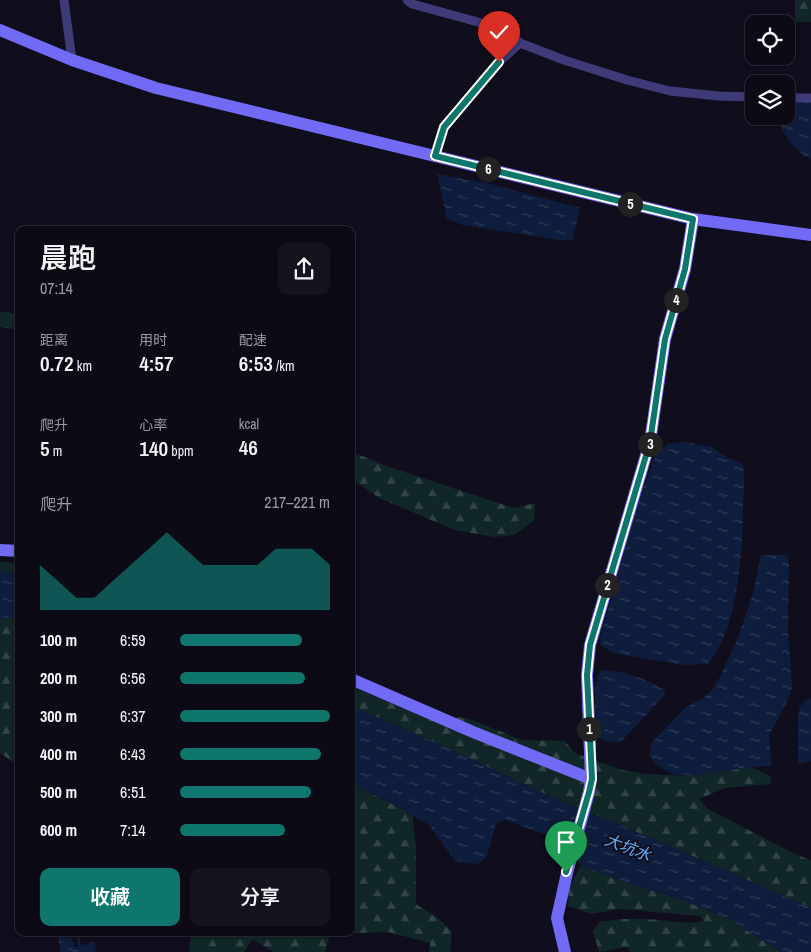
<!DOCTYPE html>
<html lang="zh">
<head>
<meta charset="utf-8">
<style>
  :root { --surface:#0c0a15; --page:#15131e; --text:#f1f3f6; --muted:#9a9aa0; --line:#2c2b34; --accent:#0f766e }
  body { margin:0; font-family:"Archivo Narrow","Noto Sans SC",sans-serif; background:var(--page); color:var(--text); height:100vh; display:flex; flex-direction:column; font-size:19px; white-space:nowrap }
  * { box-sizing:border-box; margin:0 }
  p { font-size:16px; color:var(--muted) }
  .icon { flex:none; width:28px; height:28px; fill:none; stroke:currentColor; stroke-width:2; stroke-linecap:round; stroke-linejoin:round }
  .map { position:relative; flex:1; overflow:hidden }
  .side { position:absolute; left:15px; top:226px; width:340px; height:710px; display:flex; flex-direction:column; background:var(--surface); border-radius:10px; box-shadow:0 1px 4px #0004,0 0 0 1px var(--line) }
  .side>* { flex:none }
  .buttons { position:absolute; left:745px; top:15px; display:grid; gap:10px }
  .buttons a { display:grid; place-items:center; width:50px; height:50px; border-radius:10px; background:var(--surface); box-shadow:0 1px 4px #0004,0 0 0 1px var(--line); font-size:25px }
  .pin { position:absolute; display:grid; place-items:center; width:42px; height:42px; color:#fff; margin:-51px -21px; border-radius:50% 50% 50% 0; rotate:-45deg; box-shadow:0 0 5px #0007 }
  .pin .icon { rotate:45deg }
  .km { position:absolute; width:25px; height:25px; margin:-12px; border-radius:50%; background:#222; color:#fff; font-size:14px; line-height:25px; text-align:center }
  .round { display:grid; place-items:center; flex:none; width:52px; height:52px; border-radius:10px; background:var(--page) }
  .summary { display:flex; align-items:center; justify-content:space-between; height:85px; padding:0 25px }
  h1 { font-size:28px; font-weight:600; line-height:38px }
  .metrics { display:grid; grid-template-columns:repeat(3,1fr); gap:8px; height:85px; padding:5px 25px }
  .metrics div { display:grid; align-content:center }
  .metrics b { font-size:21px; font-weight:600 }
  .metrics small { font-size:14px; font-weight:400 }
  .metrics p { font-size:14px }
  .chart { height:140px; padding:10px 25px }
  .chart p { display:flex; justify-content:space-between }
  .chart svg { width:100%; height:90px; margin-top:5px; fill:var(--accent); opacity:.7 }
  .action { display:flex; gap:10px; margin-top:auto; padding:10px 25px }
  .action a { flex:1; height:58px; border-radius:10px; background:var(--accent); color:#fff; font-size:20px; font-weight:600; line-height:58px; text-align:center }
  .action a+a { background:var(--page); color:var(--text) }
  ul { padding:0 25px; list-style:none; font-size:16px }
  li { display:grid; grid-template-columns:80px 60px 1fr; align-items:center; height:38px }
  li i { height:12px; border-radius:6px; background:var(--accent) }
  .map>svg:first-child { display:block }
  .forest { fill:url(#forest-firs) }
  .water { fill:url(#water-ripples) }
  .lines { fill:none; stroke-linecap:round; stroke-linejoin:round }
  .stream { stroke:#0e1d3b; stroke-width:3 }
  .street { stroke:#3f3b78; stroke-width:9 }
  .secondary { stroke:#716af4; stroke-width:12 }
  .route-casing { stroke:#fff; stroke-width:10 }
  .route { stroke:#0f766e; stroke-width:6 }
  .labels { text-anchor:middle; stroke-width:4; stroke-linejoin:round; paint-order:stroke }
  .water-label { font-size:16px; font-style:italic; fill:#62adf3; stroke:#100d1c }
</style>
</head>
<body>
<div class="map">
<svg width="811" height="952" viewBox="0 0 811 952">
  <defs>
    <pattern id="forest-firs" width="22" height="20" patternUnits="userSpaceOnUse" patternTransform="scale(1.25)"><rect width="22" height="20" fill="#112626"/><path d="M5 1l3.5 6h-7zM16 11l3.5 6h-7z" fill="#334446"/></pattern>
    <pattern id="water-ripples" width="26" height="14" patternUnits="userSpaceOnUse" patternTransform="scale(1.25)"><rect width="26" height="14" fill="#0e1d3b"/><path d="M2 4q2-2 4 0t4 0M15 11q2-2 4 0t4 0" fill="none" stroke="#303d58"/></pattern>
  </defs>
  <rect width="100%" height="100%" fill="#100d1c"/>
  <g class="forest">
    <rect x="795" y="0" width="16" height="22"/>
    <polygon points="0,312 9,312 19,316 19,330 0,327"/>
    <polygon points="351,451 383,465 514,508 535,503 534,520 514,535 494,537 455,530 379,498 351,478"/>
    <polygon points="0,562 19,563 19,573 0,571"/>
    <polygon points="19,617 19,766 0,753 0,619"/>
    <polygon points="351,686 430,720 454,717 467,718 522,740 565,741 575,753 622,770 647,774 687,776 751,767 772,777 770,784 725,788 699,799 708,809 797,855 811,860 811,908 656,840 547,795 437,743 351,706"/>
    <polygon points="351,783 412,814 416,844 416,904 439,919 452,932 450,952 429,952 430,943 388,932 330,934 325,952 273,952 253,939 244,952 189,952 191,933 351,932"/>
    <path d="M581 865 621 881 683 900 732 921 781 952H630L627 947 599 952 593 932 599 922C614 919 630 918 646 919 666 920 685 925 704 921L699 916 621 909 591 914 568 906 569 888Z"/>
  </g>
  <g class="water">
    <path d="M786 102H811V160C793 150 785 135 775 118L776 116H786Z"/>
    <polygon points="437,174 487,183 580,208 573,240 559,240 462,225 447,219"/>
    <path d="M686 442 712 447 723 455 743 464C745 476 744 490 743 502 743 547 739 631 707 664L685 665 612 653 600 644V638L638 504 655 456 668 444Z"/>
    <path d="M761 555H787L789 564 788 628 792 688 789 698 769 736 772 765 687 776C668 774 661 770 649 756L652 742 686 707 701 699 711 691 720 677 737 640 752 597Z"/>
    <polygon points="0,571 19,573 19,617 0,619"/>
    <path d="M601 670C623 670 646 679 665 690L664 696 620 743 607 741 598 737C597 718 590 686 601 670Z"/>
    <polygon points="809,698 811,699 811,761 798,764 798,716 800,706"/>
    <polygon points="351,706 437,743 547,795 656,840 811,908 811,952 781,952 732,921 683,900 621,881 581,865 566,851 565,842 505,820 496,823 487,856 479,864 455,861 429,825 394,804 351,783"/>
    <polygon points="57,933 70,934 75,947 95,942 96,952 61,952"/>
  </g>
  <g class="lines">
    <polyline class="stream" points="78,932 80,952"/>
    <g class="street">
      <polyline points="64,0 72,60"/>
      <polyline points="407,0 412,4 507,30 520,43 564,60 627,80 670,91 719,96 754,97"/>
      <polyline points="786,98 811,98"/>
      <polyline points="435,156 444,127 499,62 520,43"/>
    </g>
    <g class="secondary">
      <polyline points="0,30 72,60 156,88 693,219 811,235"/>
      <polyline points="0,550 19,551"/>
      <polyline points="351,679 473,732 591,779"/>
      <polyline points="565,952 557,918 567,873 589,792 591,779 587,675 590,645 650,442 665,339 685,269 693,219"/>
    </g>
  </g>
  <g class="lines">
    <defs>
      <polyline id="route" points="499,62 444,127 435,156 693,219 685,269 665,339 650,442 590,645 587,675 592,779 589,792 566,872"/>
    </defs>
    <use href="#route" class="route-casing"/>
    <use href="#route" class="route"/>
  </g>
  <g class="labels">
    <g class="water-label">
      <text transform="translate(628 847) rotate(21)" y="6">大坑水</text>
    </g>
  </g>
</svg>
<div class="buttons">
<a><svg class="icon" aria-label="locate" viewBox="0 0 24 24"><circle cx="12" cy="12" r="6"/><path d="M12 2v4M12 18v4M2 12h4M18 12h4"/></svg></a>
<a><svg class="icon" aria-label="layers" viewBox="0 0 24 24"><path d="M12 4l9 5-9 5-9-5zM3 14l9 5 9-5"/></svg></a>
</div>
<div class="pin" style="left:566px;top:872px;background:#1e9e55"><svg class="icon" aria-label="arrive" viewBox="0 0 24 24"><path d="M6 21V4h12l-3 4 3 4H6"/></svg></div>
<div class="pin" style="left:499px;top:62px;background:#d93025"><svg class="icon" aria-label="check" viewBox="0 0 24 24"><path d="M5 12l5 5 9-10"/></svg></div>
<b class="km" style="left:589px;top:729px">1</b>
<b class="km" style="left:607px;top:585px">2</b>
<b class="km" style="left:650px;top:444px">3</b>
<b class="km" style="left:676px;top:300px">4</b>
<b class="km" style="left:630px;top:204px">5</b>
<b class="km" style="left:488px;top:169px">6</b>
<section class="side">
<div class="summary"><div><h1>晨跑</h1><p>07:14</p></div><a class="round"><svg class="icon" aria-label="share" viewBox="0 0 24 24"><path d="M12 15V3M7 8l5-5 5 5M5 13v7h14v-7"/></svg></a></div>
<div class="metrics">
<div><p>距离</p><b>0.72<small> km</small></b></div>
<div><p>用时</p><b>4:57</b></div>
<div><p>配速</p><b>6:53<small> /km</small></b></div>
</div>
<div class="metrics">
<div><p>爬升</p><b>5<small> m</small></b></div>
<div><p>心率</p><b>140<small> bpm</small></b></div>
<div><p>kcal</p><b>46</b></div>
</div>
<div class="chart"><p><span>爬升</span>217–221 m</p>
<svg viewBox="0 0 160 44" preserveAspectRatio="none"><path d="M0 44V22L10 30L20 38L30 38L40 30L50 22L60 14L70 6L80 14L90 22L100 22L110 22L120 22L130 14L140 14L150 14L160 22V44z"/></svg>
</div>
<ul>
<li><b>100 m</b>6:59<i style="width:81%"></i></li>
<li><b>200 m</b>6:56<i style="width:83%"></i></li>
<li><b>300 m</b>6:37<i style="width:100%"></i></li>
<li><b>400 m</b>6:43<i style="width:94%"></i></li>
<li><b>500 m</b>6:51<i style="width:87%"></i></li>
<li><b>600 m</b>7:14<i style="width:70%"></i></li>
</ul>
<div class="action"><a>收藏</a><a>分享</a></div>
</section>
</div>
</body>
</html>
